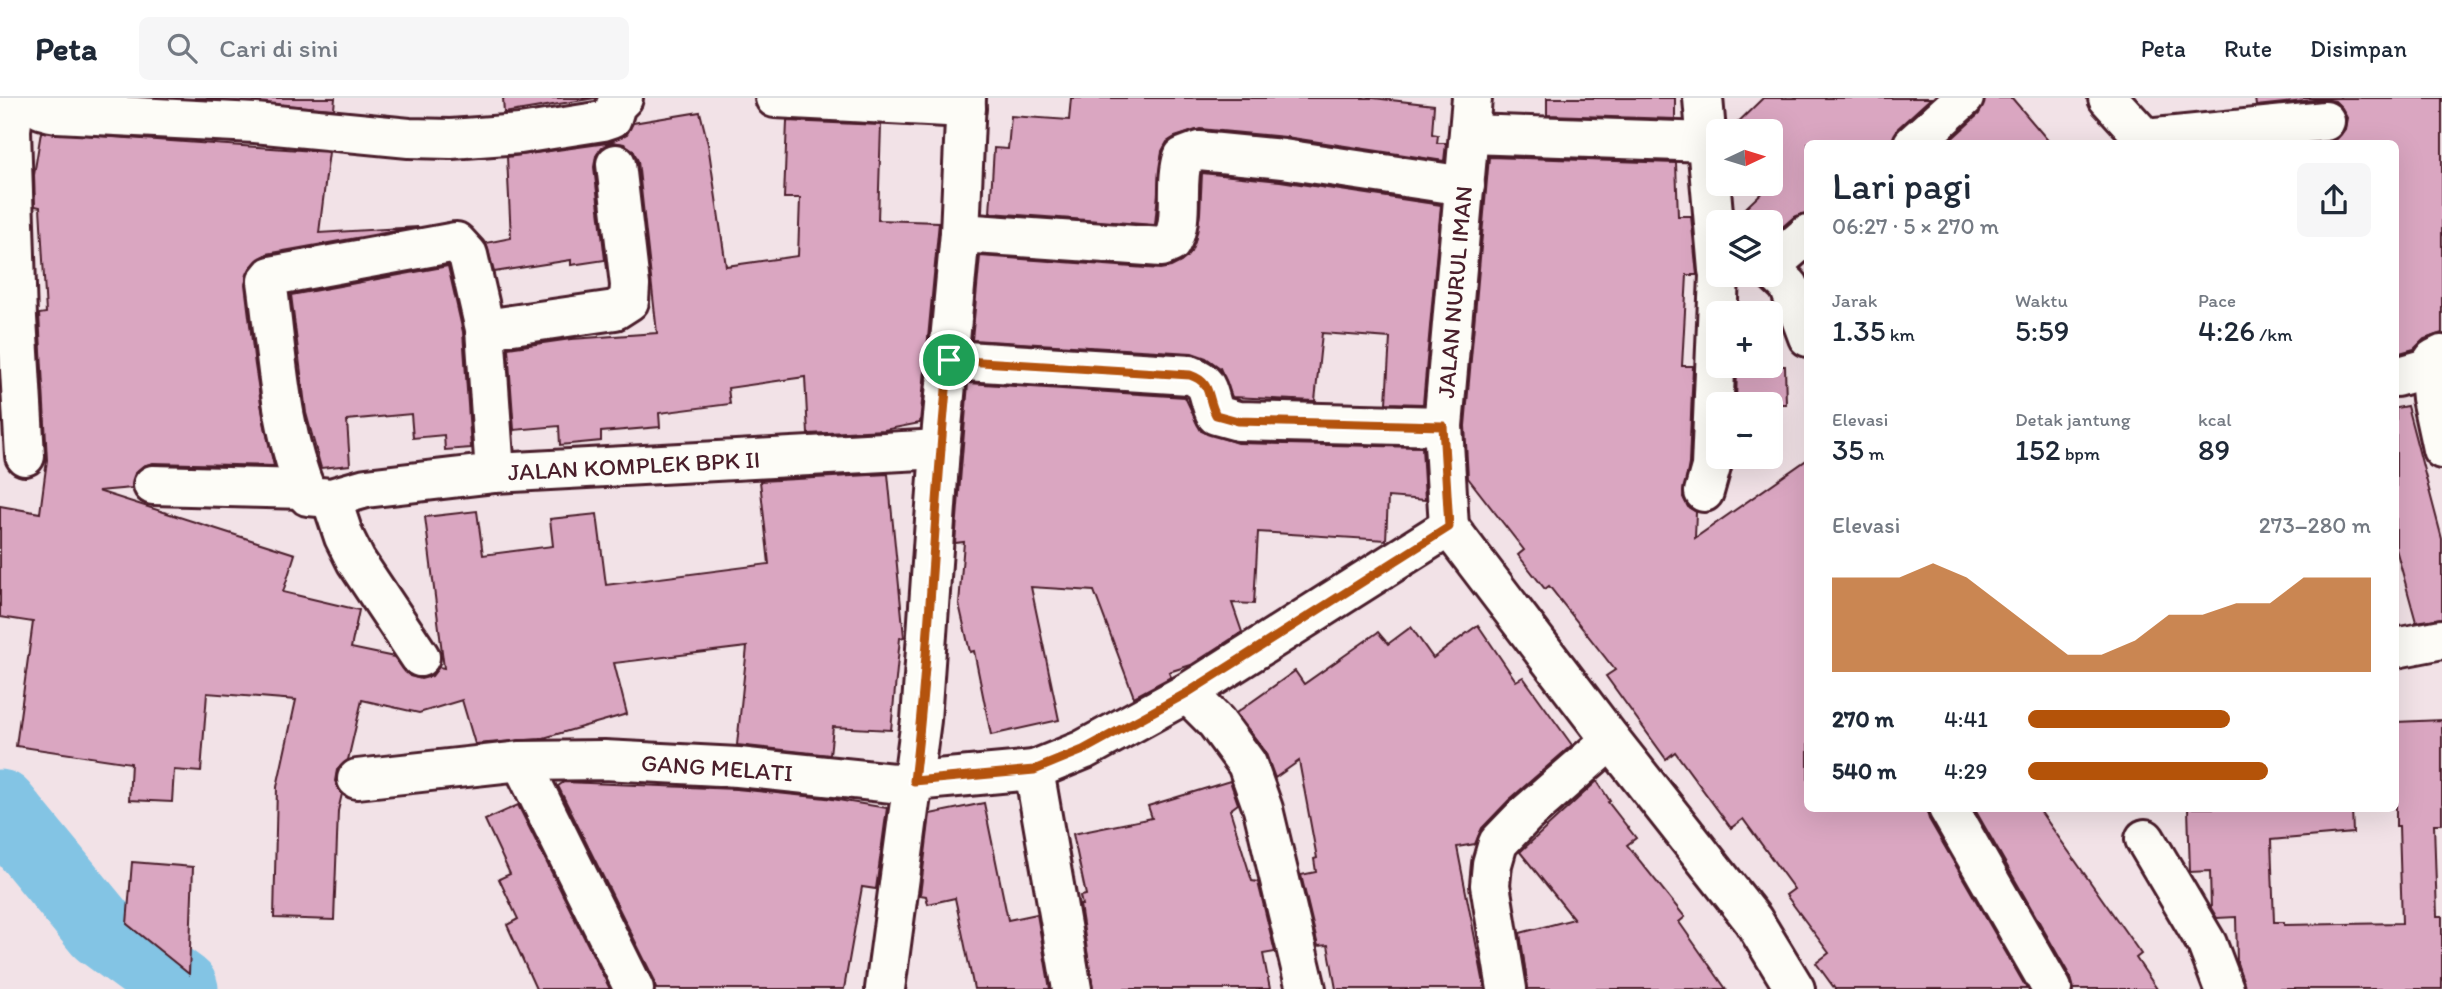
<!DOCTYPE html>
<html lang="id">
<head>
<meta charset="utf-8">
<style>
  :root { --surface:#fff; --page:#f6f6f7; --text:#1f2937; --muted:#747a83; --line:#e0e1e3; --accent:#b45309 }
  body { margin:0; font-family:Itim,sans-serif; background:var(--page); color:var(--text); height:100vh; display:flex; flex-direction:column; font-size:26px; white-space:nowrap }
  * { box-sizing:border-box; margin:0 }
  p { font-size:23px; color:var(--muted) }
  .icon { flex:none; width:38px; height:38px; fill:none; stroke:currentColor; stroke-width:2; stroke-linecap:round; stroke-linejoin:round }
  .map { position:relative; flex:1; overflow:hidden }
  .details { position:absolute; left:1804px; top:42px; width:595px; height:672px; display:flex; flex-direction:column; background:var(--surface); border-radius:10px; box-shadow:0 7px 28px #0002 }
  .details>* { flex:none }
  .needle { width:46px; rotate:86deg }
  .tools { position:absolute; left:1706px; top:21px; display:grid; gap:14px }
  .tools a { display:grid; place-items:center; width:77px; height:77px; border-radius:10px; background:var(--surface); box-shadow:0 7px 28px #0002; font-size:35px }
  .pin { position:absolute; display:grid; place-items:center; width:60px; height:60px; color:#fff; margin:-30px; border:4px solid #fff; border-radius:50%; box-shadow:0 2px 7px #0007 }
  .round { display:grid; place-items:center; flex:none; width:74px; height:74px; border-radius:10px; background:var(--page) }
  .head { display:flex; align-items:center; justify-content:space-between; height:119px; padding:0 28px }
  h1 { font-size:38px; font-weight:600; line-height:52px }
  .stats { display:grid; grid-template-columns:repeat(3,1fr); gap:10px; height:119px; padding:7px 28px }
  .stats div { display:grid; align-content:center }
  .stats b { font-size:30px; font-weight:600 }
  .stats small { font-size:19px; font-weight:400 }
  .stats p { font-size:19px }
  .chart { height:196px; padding:14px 28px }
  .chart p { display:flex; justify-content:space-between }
  .chart svg { width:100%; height:126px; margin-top:7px; fill:var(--accent); opacity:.7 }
  ul { padding:0 28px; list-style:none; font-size:23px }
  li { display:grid; grid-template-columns:112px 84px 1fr; align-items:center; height:52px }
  li i { height:18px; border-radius:9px; background:var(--accent) }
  header { display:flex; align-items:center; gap:42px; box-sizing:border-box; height:98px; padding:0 35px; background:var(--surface); border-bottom:2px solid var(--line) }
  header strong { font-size:33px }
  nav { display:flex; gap:38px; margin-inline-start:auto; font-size:24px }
  .search { width:490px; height:63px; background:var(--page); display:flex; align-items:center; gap:18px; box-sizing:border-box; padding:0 24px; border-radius:10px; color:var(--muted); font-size:26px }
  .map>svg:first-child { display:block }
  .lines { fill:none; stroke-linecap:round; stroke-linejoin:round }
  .river { stroke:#83c4e4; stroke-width:75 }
  .building { fill:#daa6c1; stroke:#4a1f2b; stroke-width:2 }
  .street-casing { stroke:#4a1f2b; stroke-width:44 }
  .street { stroke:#fdfcf7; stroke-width:38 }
  .route-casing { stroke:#fff; stroke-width:14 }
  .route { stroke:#b45309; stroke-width:9 }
  .labels { text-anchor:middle; stroke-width:6; stroke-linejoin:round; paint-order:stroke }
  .street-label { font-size:24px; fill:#4a1f2b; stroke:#fdfcf7 }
</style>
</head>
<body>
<header>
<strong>Peta</strong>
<div class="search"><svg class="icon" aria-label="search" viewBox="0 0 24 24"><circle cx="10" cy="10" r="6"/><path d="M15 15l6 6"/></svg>Cari di sini</div>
<nav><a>Peta</a><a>Rute</a><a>Disimpan</a></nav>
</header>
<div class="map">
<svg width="2442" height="891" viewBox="0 0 2442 891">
  <rect width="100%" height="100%" fill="#f2e2e7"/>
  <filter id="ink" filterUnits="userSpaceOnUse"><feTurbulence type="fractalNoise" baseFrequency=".0143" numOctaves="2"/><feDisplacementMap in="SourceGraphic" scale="14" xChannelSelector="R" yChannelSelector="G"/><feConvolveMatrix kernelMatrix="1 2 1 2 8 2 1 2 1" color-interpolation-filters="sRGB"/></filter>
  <g filter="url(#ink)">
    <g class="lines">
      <polyline class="river" points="0,709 101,832 181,891"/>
    </g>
    <g class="building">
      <polygon points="194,0 335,0 334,11"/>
      <polygon points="503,0 595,0 504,15"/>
      <polygon points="1071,0 1373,0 1434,7 1432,36 1438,37 1437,45 1446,45 1444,63 1286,39 1200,31 1175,39 1167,44 1162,53 1155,127 990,115 994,50 1008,51 1011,18 1069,22"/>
      <polygon points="1547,0 1675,0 1675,21 1547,17"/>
      <polygon points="1763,0 1931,0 1898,30 1892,46 1808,46 1808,115 1794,119 1771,139 1771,124 1736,124 1735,120 1771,86 1771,33 1729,33"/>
      <polygon points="1985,0 2012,0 2051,46 1946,46 1979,16"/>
      <polygon points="2255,0 2442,0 2442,235 2424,241 2414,251 2396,256 2396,46 2320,46 2337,41 2345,31 2347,20 2342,10 2335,3 2323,1 2256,8"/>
      <polygon points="700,14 708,46 726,168 798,158 800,100 784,100 787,23 881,27 878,122 939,124 920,325 884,332 808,336 805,279 728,290 730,306 659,315 660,329 601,334 601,343 560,347 559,328 514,332 508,250 571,241 657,235 638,63 633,52 624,46 613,44 602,49 596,58 594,69 605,162 571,167 571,162 494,174 486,145 511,140 507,59 607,45 627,36 633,25"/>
      <polygon points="41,34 329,54 319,135 418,129 267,156 250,170 245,186 255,267 264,324 274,368 153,365 143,368 135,375 132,390 98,393 295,456 283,494 359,512 351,550 394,559 410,578 421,581 432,578 439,569 444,570 425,419 477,413 483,457 553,448 550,421 597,416 606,487 769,466 760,383 888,376 904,539 900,540 891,632 833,629 830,657 737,647 747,549 614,565 627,616 540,641 475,646 462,602 419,615 362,602 348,662 337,672 335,683 342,696 338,713 334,822 274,820 277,689 296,602 207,595 201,674 174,672 172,704 129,702 131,665 16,648 33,524 0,519 0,408 40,415 47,362 39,216 46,215 40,109 35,108 34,77"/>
      <polygon points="1489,59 1676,65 1678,118 1691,118 1697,177 1687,177 1682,268 1693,268 1689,366 1683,399 1688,409 1696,414 1695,440 1808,361 1808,710 1926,710 1929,721 2027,891 1835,891 1816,865 1829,855 1786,797 1794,791 1743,721 1731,730 1675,654 1666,661 1606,578 1615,572 1549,488 1545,491 1518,457 1524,452 1468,380 1465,328"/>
      <polygon points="1202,75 1280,83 1441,107 1423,306 1386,305 1390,240 1322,235 1315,303 1232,299 1220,270 1206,260 1192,255 972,242 980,158 1160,171 1171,169 1181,164 1191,154 1195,144 1200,116"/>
      <polygon points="448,168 463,234 471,350 445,352 444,337 413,340 411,316 347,322 350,367 321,370 306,315 291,197"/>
      <polygon points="1737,268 1785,268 1786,306 1736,306"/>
      <polygon points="968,285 1185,299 1201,333 1237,345 1422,349 1425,402 1388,399 1386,442 1258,434 1254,506 1232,505 1242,534 1191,567 1169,574 1171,579 1134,599 1094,493 1031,489 1059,622 991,637 974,553 970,554 959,506 964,444 955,445"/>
      <polygon points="2407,308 2442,441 2442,520 2416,524 2396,451 2396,310"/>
      <polygon points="1478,527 1516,583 1523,579 1572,647 1509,702 1482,730 1475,746 1457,749 1485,891 1336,891 1328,847 1318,848 1301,777 1316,774 1314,761 1317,760 1299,663 1275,680 1265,653 1236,615 1295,573 1304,586 1378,534 1388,546 1411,529 1433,560"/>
      <polygon points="2442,622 2442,726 2434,726 2437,818 2442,818 2442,891 2245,891 2237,865 2236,819 2217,820 2211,810 2210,773 2190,774 2188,710 2352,710 2353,735 2271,742 2274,824 2284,824 2284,827 2402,825 2399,728 2396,728 2396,624"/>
      <polygon points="1230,683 1238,706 1230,712 1252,783 1258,784 1275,854 1263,856 1270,891 1093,891 1080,807 1082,807 1080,798 1086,797 1073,736 1152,720 1148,708"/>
      <polygon points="1597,683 1610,703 1608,704 1636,740 1627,747 1685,819 1679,824 1726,891 1528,891 1520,835 1574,821 1520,754"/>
      <polygon points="564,684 736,691 826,700 887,710 876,791 862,789 844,891 656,891 654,881 558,688"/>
      <polygon points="984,705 1008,822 1037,816 1050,891 974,891 955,800 928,806 926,798 920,797 930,716"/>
      <polygon points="518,707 610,891 536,891 507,827 518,821 499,781 510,776 485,722"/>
      <polygon points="1974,710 2038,710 2141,856 2136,860 2157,891 2074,891 2071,880"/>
      <polygon points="132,764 193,769 189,876 127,826"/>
    </g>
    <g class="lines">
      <defs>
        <g id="street">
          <polyline points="21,0 14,8 11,32 17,220 25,358"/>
          <path d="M29 0C34 11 46 13 57 15L255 25 409 40 451 41 520 36 603 23 612 20 616 7 623 0"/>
          <polyline points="775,0 966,10"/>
          <polyline points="1703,0 1718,172"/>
          <polyline points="2108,0 2150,46"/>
          <polyline points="1470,36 1709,44"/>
          <polyline points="2146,41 2325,23"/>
          <polyline points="1913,46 1964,0"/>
          <path d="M960 135 1162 149 1171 145C1185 120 1174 87 1183 59L1199 53 1283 61 1465 88"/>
          <polyline points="1771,168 1808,136"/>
          <polyline points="1771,171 1789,188 1808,239"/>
          <polyline points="485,231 615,212 629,203 630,187 616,66"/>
          <polyline points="2442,257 2434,261 2428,270 2431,300 2442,351"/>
          <path d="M949 262 1190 277C1213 285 1206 298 1216 317L1238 323 1443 328"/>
          <polyline points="2396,279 2428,270"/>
          <path d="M495 375 485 231 468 157 456 144 271 178 267 183C277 253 279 332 308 398L331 400 366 390 495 375 940 351"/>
          <polyline points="153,387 305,391"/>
          <polyline points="1704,394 1711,369 1719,177"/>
          <polyline points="331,400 344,439 356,463 420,559"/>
          <polyline points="1449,429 1611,642 1753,822 1795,891"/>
          <polyline points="1449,429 1443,328 1472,0"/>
          <polyline points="2396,550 2442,541"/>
          <polyline points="1187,595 1216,624 1247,666 1263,711 1306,891"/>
          <polyline points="521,663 634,891"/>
          <polyline points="1034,672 1072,891"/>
          <polyline points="357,681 521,663 604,662 738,669 893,685 1034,672 1083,652 1187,595 1449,429"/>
          <polyline points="1948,710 2052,891"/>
          <polyline points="2145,741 2207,846 2224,891"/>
          <polyline points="885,891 921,622 940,351 960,135 966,0"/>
          <polyline points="1507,891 1490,787 1492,766 1498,745 1525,717 1611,642"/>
        </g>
      </defs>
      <use href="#street" class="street-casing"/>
      <use href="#street" class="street"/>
    </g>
  </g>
  <g class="lines" filter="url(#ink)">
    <defs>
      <path id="route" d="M949 262 1190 277C1213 285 1206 298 1216 317L1238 323 1443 328 1449 429 1187 595 1083 652 1034 672 914 683C931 543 934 402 949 262Z"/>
    </defs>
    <use href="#route" class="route-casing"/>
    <use href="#route" class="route"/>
  </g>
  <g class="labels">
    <g class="street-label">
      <text transform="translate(1455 194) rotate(-85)" y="8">JALAN NURUL IMAN</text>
      <text transform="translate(634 368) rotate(-3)" y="8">JALAN KOMPLEK BPK II</text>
      <text transform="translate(717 670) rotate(4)" y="8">GANG MELATI</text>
    </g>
  </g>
</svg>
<div class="tools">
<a><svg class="needle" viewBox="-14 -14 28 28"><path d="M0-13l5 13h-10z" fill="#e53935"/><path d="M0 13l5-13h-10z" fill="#747a83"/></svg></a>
<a><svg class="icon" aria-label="layers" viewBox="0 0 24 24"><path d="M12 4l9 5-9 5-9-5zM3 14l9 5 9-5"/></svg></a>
<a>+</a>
<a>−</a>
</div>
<div class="pin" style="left:949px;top:262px;background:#1e9e55"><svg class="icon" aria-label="arrive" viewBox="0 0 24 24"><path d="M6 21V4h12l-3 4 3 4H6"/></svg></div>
<section class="details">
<div class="head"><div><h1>Lari pagi</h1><p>06:27 · 5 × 270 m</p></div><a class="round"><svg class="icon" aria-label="share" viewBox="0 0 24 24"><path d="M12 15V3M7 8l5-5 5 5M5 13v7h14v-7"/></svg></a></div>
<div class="stats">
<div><p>Jarak</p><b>1.35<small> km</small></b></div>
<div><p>Waktu</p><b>5:59</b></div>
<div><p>Pace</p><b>4:26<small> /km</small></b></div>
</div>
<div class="stats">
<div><p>Elevasi</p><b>35<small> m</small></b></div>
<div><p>Detak jantung</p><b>152<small> bpm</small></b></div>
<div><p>kcal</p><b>89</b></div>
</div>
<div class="chart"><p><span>Elevasi</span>273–280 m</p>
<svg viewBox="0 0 160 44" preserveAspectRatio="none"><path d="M0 44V11L10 11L20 11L30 6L40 11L50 20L60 29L70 38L80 38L90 33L100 24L110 24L120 20L130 20L140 11L150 11L160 11V44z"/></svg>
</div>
<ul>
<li><b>270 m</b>4:41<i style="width:59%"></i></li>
<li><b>540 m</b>4:29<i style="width:70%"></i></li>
</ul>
</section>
</div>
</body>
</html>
